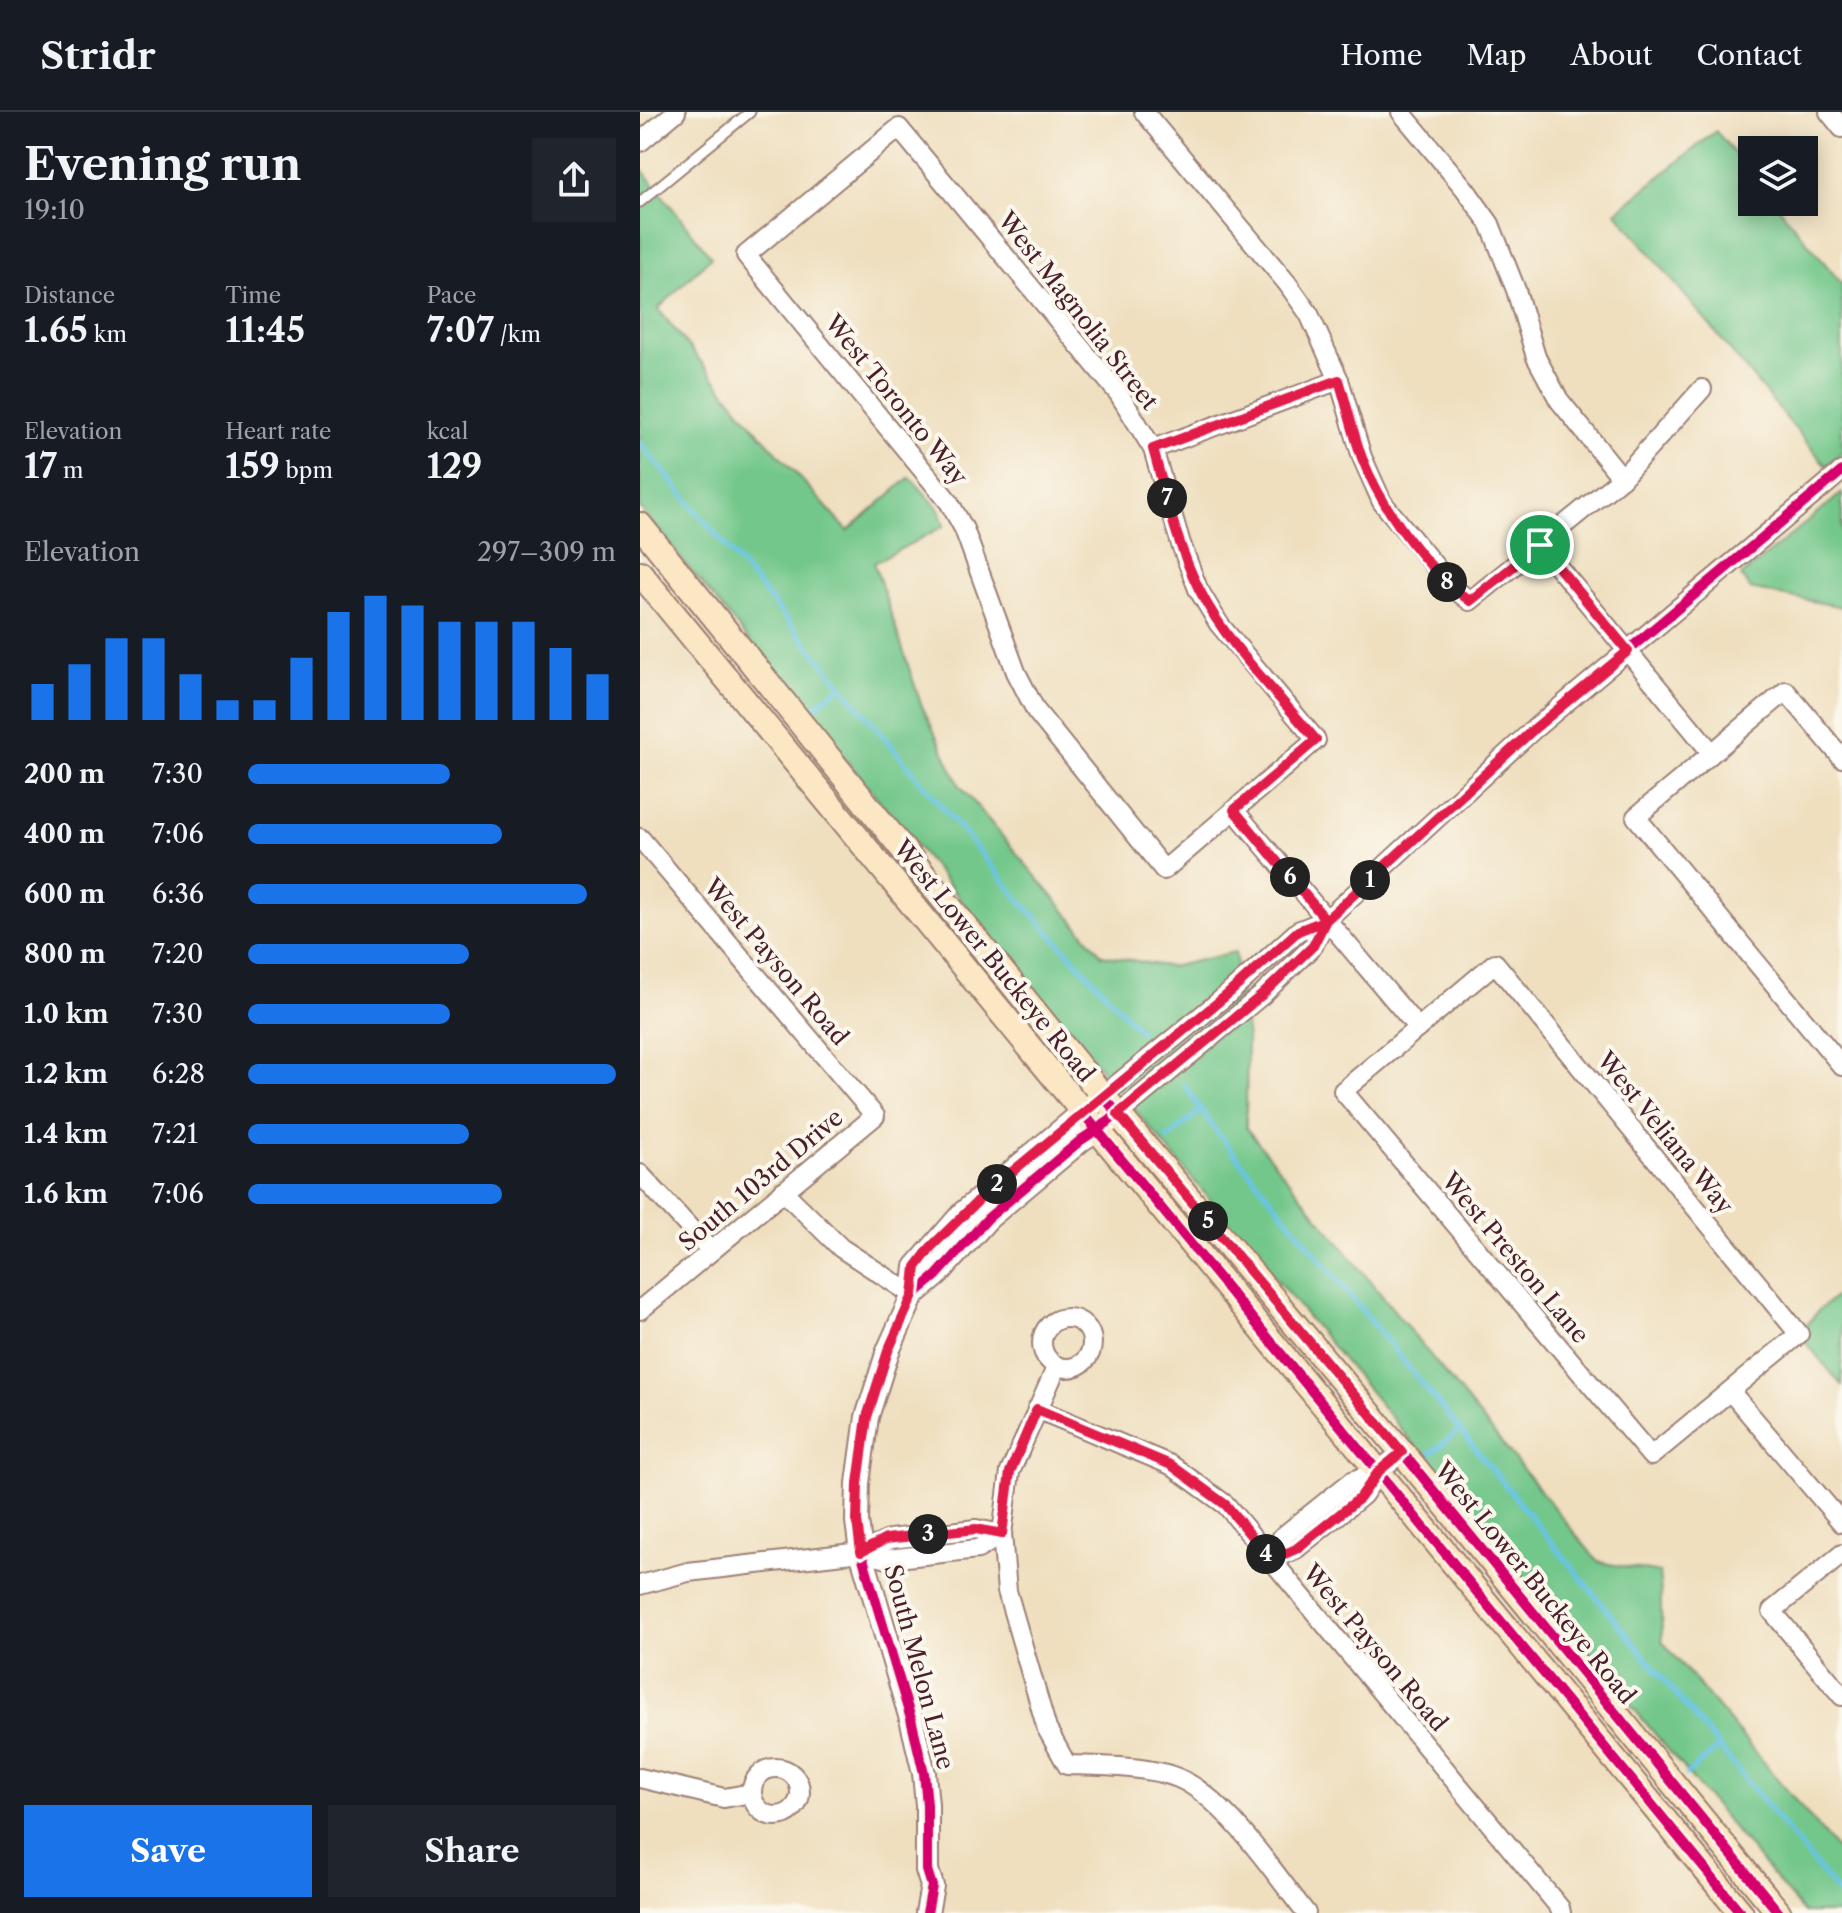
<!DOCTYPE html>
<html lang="en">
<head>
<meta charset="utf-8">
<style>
  :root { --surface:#171b24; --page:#20242c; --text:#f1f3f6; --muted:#9ea1a6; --line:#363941; --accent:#1a73e8 }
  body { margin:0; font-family:"Libre Caslon Text",serif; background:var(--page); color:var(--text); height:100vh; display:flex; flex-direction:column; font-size:30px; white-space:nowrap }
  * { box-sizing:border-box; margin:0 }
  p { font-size:26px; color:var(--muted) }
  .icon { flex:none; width:44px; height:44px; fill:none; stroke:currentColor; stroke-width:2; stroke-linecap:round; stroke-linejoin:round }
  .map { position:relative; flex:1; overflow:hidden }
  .panel { display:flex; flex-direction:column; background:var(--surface); width:640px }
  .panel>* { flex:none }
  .buttons { position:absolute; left:1098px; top:24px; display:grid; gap:16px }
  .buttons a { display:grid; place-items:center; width:80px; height:80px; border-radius:0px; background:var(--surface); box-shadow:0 4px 20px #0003; font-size:40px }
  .pin { position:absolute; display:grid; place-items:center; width:68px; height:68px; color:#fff; margin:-34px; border:4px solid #fff; border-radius:50%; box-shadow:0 2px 8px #0007 }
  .km { position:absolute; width:40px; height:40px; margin:-20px; border-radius:50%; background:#222; color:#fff; font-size:22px; line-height:40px; text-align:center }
  .round { display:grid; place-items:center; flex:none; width:84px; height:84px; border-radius:0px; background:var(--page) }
  .summary { display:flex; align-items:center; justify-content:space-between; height:136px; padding:0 24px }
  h1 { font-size:44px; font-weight:800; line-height:60px }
  .stats { display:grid; grid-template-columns:repeat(3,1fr); gap:12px; height:136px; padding:8px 24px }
  .stats div { display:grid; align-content:center }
  .stats b { font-size:34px; font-weight:800 }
  .stats small { font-size:22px; font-weight:400 }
  .stats p { font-size:22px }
  .chart { height:224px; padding:16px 24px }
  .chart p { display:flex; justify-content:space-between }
  .chart svg { width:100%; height:144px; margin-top:8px; stroke:var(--accent); stroke-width:6 }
  .primary-button { display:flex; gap:16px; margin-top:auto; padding:16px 24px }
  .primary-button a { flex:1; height:92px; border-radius:0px; background:var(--accent); color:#fff; font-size:32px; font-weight:800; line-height:92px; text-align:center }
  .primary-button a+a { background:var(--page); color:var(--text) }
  ul { padding:0 24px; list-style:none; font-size:26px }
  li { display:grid; grid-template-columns:128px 96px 1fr; align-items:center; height:60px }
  li i { height:20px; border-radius:10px; background:var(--accent) }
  header { display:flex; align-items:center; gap:48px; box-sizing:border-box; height:112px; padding:0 40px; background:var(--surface); border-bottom:2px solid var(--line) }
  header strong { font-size:38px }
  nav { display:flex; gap:44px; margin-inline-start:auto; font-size:28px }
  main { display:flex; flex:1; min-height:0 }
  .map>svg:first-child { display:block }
  .green { fill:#73c78b; stroke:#5e735b; stroke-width:2 }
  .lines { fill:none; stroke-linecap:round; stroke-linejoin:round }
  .stream { stroke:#67c4e5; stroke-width:5 }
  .service-casing { stroke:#9c7f75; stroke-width:13 }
  .minor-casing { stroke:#9c7f75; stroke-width:22 }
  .tertiary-casing { stroke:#9c7f75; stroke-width:26 }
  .secondary-casing { stroke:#9c7f75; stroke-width:28 }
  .service { stroke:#fff; stroke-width:9 }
  .minor { stroke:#fff; stroke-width:18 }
  .tertiary { stroke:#fff; stroke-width:22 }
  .secondary { stroke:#fbe7c3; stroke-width:24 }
  .cycleway-casing { stroke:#fbf7ec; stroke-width:15 }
  .cycleway { stroke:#d6006c; stroke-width:10 }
  .route-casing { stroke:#fff; stroke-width:16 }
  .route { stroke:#e11d48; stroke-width:10 }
  .labels { text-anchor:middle; stroke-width:8; stroke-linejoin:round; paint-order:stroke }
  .street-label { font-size:24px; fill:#4a1f2b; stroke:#fbf7ec }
</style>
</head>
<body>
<header>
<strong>Stridr</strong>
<nav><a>Home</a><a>Map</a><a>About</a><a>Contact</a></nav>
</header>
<main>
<section class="panel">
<div class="summary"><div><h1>Evening run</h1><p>19:10</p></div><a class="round"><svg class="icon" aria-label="share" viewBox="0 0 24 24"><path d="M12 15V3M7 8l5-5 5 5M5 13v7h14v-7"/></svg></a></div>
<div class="stats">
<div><p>Distance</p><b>1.65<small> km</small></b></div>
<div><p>Time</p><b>11:45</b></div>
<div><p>Pace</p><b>7:07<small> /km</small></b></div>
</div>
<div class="stats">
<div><p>Elevation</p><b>17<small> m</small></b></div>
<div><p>Heart rate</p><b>159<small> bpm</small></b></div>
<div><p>kcal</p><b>129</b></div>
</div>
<div class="chart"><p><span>Elevation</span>297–309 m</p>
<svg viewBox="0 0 160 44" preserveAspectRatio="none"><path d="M5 44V33M15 44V27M25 44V19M35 44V19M45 44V30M55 44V38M65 44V38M75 44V25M85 44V11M95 44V6M105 44V9M115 44V14M125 44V14M135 44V14M145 44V22M155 44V30"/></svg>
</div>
<ul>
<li><b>200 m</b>7:30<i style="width:55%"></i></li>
<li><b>400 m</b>7:06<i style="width:69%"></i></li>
<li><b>600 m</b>6:36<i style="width:92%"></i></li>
<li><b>800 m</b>7:20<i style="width:60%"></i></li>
<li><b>1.0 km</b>7:30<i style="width:55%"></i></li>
<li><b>1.2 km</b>6:28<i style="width:100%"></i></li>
<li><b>1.4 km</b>7:21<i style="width:60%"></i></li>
<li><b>1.6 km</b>7:06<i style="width:69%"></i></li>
</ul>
<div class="primary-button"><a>Save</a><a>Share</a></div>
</section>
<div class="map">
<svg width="1202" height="1801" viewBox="0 0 1202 1801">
  <rect width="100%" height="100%" fill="#fbf7ec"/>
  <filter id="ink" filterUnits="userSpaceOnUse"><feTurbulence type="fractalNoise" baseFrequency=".0125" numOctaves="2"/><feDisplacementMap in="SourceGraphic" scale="16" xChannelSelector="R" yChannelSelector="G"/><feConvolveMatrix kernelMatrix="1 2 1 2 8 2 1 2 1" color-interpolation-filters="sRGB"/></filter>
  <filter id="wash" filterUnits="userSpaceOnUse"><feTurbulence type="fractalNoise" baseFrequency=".006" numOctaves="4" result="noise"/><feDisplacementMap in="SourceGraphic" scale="32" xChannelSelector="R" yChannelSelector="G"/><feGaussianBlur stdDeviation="1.8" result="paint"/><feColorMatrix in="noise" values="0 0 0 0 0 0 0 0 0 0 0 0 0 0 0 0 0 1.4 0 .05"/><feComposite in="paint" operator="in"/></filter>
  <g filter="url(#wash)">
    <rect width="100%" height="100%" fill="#efdfbf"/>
    <g class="green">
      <polygon points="1076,19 1112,63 1112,90 1134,90 1202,172 1202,340 1186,354 976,100"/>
      <polygon points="0,55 71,145 18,197 114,315 208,419 270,365 299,397 304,414 234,451 281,592 320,674 462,843 531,855 595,840 607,920 606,1016 958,1450 1020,1461 1022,1529 1202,1744 1202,1801 1164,1801 352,826 0,396"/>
      <polygon points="1202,381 1202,495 1110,477 1101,464"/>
      <polygon points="1202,1179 1202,1274 1159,1222 1179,1198"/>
    </g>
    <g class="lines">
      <g class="stream">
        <polyline points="0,331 378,786 501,920"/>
        <polyline points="172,597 201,574"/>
        <polyline points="544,973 575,1018 1199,1782"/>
        <polyline points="526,1027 561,998"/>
        <polyline points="787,1344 820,1318"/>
        <polyline points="1047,1662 1079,1635"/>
      </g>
    </g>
  </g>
  <g filter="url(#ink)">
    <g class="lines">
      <defs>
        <polyline id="service" points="0,90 110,0"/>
        <g id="minor">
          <polyline points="504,0 647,171 669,202 699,268 722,345 742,390 813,476 830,489 982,366 1062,277"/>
          <polyline points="761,0 825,77 850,112 876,178 896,245 919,288 982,366"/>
          <polyline points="1189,0 1202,16"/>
          <polygon points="259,16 479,282 513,337 541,432 558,477 579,512 676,628 524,758 396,599 376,560 324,417 309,390 106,143"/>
          <polyline points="0,30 36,0"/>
          <polyline points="513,337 699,268"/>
          <polyline points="900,433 1071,640"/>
          <polyline points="1202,646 1146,579 996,705 1202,954"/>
          <polyline points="594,698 778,916"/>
          <polyline points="0,726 235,1004 0,1198"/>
          <polygon points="855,851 1159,1222 1011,1344 703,979"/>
          <polyline points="454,991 588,882 658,819 686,808"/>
          <polyline points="470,1009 622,883 673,834 686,808 894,617 1202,359"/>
          <polyline points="0,1062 71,1139"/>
          <polyline points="143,1079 201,1136 273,1183"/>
          <circle cx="427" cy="1231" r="25"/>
          <path d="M417 1254 370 1360 362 1422 367 1479 407 1617 427 1653C458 1654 510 1654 538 1666 584 1685 634 1761 666 1801"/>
          <polyline points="1090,1279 1202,1411"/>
          <polyline points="397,1297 531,1353 586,1393 920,1796 921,1801"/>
          <polyline points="221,1440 251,1427 336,1417 362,1422"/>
          <polyline points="1202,1442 1132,1499 1202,1584"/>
          <polyline points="631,1448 656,1437 723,1383 739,1359 762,1340"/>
          <polyline points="631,1448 642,1425 712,1369 739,1359"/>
          <polyline points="0,1473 48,1460 221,1440 248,1447 338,1437 362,1422"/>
          <circle cx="136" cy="1680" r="24"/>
          <polyline points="0,1666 84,1686 112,1681"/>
        </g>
        <g id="tertiary">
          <polyline points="273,1183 296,1164 348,1106 441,1028 468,1010"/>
          <polyline points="287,1801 292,1774 287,1758 287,1693 284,1661 271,1607 221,1440 217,1409 218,1371 227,1305 248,1239 273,1183 276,1155 323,1101 453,992"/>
        </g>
        <g id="secondary">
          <polyline points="0,413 463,984 762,1340 1139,1801"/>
          <polyline points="0,461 1101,1801"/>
        </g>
      </defs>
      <use href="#service" class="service-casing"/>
      <use href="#minor" class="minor-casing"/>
      <use href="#tertiary" class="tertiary-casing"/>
      <use href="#secondary" class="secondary-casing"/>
      <use href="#service" class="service"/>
      <use href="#minor" class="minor"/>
      <use href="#tertiary" class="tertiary"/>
      <use href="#secondary" class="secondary"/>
      <defs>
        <g id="cycleway">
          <polyline points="463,984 762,1340 1139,1801"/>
          <polyline points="443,1001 1101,1801"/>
          <polyline points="273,1183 296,1164 348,1106 441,1028 468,1010 622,883 673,834 686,808 894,617 1202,359"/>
          <polyline points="287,1801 292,1774 287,1758 287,1693 284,1661 271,1607 221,1440 217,1409 218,1371 227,1305 248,1239 273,1183 276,1155 323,1101 453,992"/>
        </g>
      </defs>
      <use href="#cycleway" class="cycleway-casing"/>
      <use href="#cycleway" class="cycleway"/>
    </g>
  </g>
  <g class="lines" filter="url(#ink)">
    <defs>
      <path id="route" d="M900 433 988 539 894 617 686 808 658 819 588 882 345 1082 291 1135 276 1155 273 1183 248 1239 227 1305 218 1371 217 1409 221 1440 246 1427 336 1417 362 1422 370 1360 397 1297 531 1353 586 1393 631 1448 656 1437 720 1386 739 1359 762 1340 478 1002 622 883 673 834 686 808 594 698 676 628C637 581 586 532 559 477 537 434 526 383 513 337L699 268C707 294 713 321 722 346 742 397 786 457 830 489L900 433"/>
    </defs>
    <use href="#route" class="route-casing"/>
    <use href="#route" class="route"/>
  </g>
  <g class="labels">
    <g class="street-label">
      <text transform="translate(438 199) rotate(52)" y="8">West Magnolia Street</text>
      <text transform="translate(256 288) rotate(51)" y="8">West Toronto Way</text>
      <text transform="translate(354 849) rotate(51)" y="8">West Lower Buckeye Road</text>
      <text transform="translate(136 850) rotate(50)" y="8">West Payson Road</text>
      <text transform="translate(1025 1021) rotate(51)" y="8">West Veliana Way</text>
      <text transform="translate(121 1068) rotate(-40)" y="8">South 103rd Drive</text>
      <text transform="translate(875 1146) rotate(50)" y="8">West Preston Lane</text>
      <text transform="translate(895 1471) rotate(51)" y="8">West Lower Buckeye Road</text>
      <text transform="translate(735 1536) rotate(50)" y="8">West Payson Road</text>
      <text transform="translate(279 1555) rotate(75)" y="8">South Melon Lane</text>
    </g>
  </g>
</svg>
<div class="buttons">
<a><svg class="icon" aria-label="layers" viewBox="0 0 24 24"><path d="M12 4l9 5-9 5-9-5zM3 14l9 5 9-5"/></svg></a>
</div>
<div class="pin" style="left:900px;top:433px;background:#1e9e55"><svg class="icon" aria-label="arrive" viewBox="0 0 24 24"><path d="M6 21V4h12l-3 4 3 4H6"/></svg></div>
<b class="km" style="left:730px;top:768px">1</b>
<b class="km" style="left:357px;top:1072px">2</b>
<b class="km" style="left:288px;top:1422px">3</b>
<b class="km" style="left:626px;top:1442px">4</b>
<b class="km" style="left:568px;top:1109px">5</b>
<b class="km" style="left:650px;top:765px">6</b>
<b class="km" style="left:527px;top:386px">7</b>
<b class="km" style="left:807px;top:470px">8</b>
</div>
</main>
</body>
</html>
